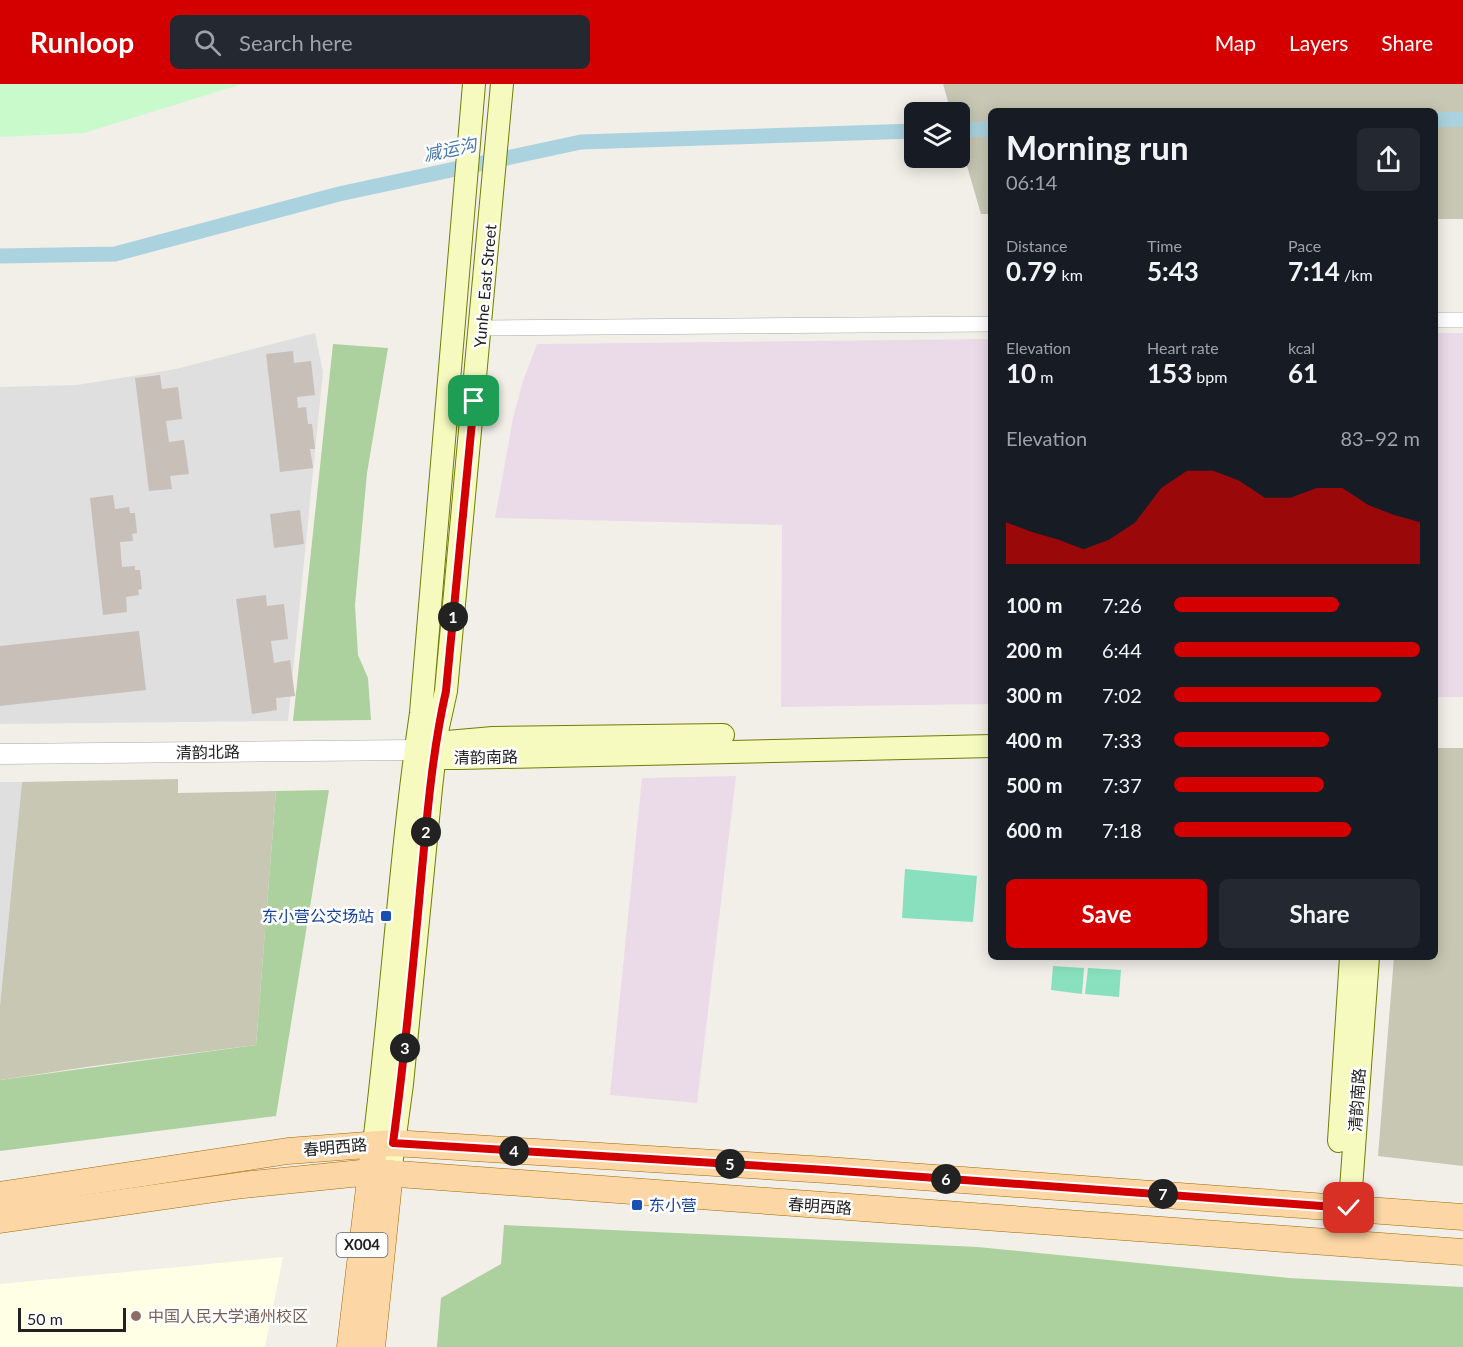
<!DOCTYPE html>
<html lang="en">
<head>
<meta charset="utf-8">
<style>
  :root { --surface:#171b24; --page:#242831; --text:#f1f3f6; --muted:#9ea1a6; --accent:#d40000 }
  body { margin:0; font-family:Lato,"Noto Sans SC",sans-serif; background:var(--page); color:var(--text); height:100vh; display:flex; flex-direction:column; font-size:22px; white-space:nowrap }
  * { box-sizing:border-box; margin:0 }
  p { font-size:20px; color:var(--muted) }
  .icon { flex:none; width:33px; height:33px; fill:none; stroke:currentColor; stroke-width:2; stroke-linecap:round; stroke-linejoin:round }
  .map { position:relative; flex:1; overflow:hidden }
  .drawer { position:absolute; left:988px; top:24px; width:450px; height:852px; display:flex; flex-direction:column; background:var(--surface); border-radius:9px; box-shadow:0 3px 15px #0003 }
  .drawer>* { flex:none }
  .buttons { position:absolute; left:904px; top:18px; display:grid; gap:12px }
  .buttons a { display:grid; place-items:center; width:66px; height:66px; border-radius:9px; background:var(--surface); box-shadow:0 3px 15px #0003; font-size:30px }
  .scale { position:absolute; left:18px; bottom:15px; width:108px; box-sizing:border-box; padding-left:6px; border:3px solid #222; border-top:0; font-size:16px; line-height:21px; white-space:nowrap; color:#222; -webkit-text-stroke:4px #fff; paint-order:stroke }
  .pin { position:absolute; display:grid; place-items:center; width:51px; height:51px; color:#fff; margin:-26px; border-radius:12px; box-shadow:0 3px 9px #0006 }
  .km { position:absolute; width:30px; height:30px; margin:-15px; border-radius:50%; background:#222; color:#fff; font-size:16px; line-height:30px; text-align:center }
  .round { display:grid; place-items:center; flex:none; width:63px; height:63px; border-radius:9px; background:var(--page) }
  .head { display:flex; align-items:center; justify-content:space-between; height:102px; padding:0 18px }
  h1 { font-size:33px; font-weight:700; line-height:45px }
  .metrics { display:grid; grid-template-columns:repeat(3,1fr); gap:9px; height:102px; padding:6px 18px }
  .metrics div { display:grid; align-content:center }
  .metrics b { font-size:26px; font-weight:700 }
  .metrics small { font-size:16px; font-weight:400 }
  .metrics p { font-size:16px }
  .chart { height:168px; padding:12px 18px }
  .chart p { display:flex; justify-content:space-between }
  .chart svg { width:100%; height:108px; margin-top:6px; fill:var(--accent); opacity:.7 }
  .primary-button { display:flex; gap:12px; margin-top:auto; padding:12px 18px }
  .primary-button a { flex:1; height:69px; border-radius:9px; background:var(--accent); color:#fff; font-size:24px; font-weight:700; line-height:69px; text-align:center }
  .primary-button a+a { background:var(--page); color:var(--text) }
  ul { padding:0 18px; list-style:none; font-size:20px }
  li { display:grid; grid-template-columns:96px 72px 1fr; align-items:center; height:45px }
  li i { height:15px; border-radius:8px; background:var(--accent) }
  header { display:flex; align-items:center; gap:36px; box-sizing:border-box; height:84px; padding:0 30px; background:var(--accent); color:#fff }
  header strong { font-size:28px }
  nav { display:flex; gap:33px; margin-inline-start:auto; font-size:21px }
  .search { width:420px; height:54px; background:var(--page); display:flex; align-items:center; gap:15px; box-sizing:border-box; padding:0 21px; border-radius:9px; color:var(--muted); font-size:22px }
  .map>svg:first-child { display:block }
  .residential { fill:#e0dfdf }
  .industrial { fill:#ebdbe8 }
  .education { fill:#ffffe5 }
  .construction { fill:#c7c7b4 }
  .forest { fill:#add19e }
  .park { fill:#c8facc }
  .pitch { fill:#88e0be }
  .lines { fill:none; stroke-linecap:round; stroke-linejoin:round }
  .canal { stroke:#aad3df; stroke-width:15 }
  .building { fill:#c7bfb8 }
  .minor-casing { stroke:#a9a9a9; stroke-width:16 }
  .tertiary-casing { stroke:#a9a9a9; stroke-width:21 }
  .secondary-casing { stroke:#707d05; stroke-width:24 }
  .primary-casing { stroke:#a06b00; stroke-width:27 }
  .minor { stroke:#fff; stroke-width:15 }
  .tertiary { stroke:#fff; stroke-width:20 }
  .secondary { stroke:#f7fabf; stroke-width:22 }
  .primary { stroke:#fcd6a4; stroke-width:26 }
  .route-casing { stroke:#fff; stroke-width:12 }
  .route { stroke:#d40000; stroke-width:8 }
  .transit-dot { fill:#1a4fb4; stroke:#fff; stroke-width:2 }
  .education-dot { fill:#8d6e63; stroke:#fff; stroke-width:2 }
  .labels { text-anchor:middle; stroke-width:5; stroke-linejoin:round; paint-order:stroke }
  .shield { fill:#fff; stroke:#646464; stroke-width:1.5 }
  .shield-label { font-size:15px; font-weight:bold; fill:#222 }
  .street-label { font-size:16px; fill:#222; stroke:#fff }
  .transit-label { font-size:16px; fill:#164399; stroke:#fff; text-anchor:end }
  .education-label { font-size:16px; fill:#785e54; stroke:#fff; text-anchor:start }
  .water-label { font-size:18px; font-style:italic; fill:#4a7aab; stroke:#fff }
</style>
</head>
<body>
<header>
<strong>Runloop</strong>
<div class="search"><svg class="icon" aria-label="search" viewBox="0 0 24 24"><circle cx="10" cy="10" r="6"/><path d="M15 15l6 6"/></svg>Search here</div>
<nav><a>Map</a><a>Layers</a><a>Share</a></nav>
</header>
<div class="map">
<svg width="1463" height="1263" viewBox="0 0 1463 1263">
  <rect width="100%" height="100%" fill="#f2efe9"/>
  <g class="residential">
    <polygon points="315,249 323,288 288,637 0,640 0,303 77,301 176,285"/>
    <polygon points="0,698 22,698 0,922"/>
  </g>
  <g class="industrial">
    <rect x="1436" y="249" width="27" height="364"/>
    <polygon points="991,255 991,620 781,623 782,441 495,434 513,334 523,297 537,260"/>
    <polygon points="736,692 697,1019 610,1011 642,694"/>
  </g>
  <polygon class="education" points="283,1173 265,1263 0,1263 0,1200"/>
  <g class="construction">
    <polygon points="943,0 1463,0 1463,135 1436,135 1436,27 992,27 991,130 981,130 960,58 960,28 951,28"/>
    <polygon points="1436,664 1463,664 1463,1082 1378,1072 1394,873 1436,873"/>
    <polygon points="178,695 178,709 276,707 256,961 93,982 0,996 0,922 22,698"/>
  </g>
  <g class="forest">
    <polygon points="333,260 388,264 367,389 355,521 358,571 368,594 371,636 293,637"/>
    <polygon points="329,706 276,1032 0,1067 0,996 256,961 276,707"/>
    <polygon points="504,1141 978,1163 1289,1194 1463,1203 1463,1263 437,1263 441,1214 501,1180"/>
  </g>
  <polygon class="park" points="0,0 242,0 84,49 0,53"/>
  <g class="pitch">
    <polygon points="905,785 977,792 973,838 902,834"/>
    <polygon points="1053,882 1084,884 1082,910 1051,906"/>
    <polygon points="1088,884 1121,886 1119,913 1085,910"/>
  </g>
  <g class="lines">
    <g class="canal">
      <polyline points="1436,36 1463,35"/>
      <polyline points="960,46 992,45"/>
      <polyline points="0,172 115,170 339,110 581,58 915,47"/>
    </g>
  </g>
  <g class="building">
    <polygon points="293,267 294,279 311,277 315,311 297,313 298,324 306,323 308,340 312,340 315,365 310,365 313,384 280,388 266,270"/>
    <polygon points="160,291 162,305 178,303 182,335 166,337 169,358 184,356 189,390 170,392 172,405 149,407 135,294"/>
    <polygon points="113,411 115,425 129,423 130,429 135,429 137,449 132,450 133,457 120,458 122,483 135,482 135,486 140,486 142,505 138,506 139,511 126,513 127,528 103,531 90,414"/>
    <polygon points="300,426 304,460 274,464 270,430"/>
    <polygon points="266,511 267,522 284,520 288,555 271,557 274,579 290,576 295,612 276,614 277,626 252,630 236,515"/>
    <polygon points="139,547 146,606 0,622 0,562"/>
  </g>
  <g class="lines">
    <defs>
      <g id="minor">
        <polyline points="1436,236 1463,236"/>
        <polyline points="481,244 992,240"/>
      </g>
      <polyline id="tertiary" points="0,670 415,666"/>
      <g id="secondary">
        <polyline points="424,663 436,659 493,654 723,651"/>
        <polyline points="422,669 434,674 459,674 992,662"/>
        <polyline points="1339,1057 1351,873"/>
        <path d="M374 1059C392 916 400 772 421 629L474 0"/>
        <polyline points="390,1089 402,1000 431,704 438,643 446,607 502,0"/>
        <polyline points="1347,1159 1368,873"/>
      </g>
      <g id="primary">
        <polyline points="0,1111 288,1067 393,1059 827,1086 1463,1133"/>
        <polyline points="0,1136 243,1101 371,1088 1463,1168"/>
        <polyline points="350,1263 373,1071"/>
        <polyline points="372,1263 390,1089"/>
      </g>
    </defs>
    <use href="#minor" class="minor-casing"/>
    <use href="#tertiary" class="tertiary-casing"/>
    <use href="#secondary" class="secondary-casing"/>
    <use href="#primary" class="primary-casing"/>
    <use href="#minor" class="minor"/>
    <use href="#tertiary" class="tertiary"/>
    <use href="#secondary" class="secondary"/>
    <use href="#primary" class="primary"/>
  </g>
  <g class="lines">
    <defs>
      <path id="route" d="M474 317 446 607C432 669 427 733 421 796 413 884 405 972 393 1059L827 1086 1349 1124"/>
    </defs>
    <use href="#route" class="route-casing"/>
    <use href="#route" class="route"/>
  </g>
  <g class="transit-dot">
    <rect x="380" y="826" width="12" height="12" rx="3"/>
    <rect x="631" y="1115" width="12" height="12" rx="3"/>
  </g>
  <circle class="education-dot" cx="136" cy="1232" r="6"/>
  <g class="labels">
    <rect class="shield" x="336.5" y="1149" width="51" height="24" rx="4.5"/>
    <g class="shield-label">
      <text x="362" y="1166">X004</text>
    </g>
    <g class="street-label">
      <text transform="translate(485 202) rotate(-85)" y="6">Yunhe East Street</text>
      <text transform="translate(208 668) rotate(-1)" y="6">清韵北路</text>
      <text transform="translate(486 673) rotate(-1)" y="6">清韵南路</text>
      <text transform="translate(1357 1016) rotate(-86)" y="6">清韵南路</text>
      <text transform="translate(335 1063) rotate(-5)" y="6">春明西路</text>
      <text transform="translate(820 1122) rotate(4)" y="6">春明西路</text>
    </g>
    <g class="transit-label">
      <text x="374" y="838">东小营公交场站</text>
      <text x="649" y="1127" text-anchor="start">东小营</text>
    </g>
    <g class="education-label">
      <text x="148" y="1238">中国人民大学通州校区</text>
    </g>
    <g class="water-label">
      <text transform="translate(450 66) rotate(-12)" y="6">减运沟</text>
    </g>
  </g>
</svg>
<div class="buttons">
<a><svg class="icon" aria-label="layers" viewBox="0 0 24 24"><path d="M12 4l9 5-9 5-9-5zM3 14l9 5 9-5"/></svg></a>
</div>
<div class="scale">50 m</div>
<div class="pin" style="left:474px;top:317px;background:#1e9e55"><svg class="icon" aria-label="arrive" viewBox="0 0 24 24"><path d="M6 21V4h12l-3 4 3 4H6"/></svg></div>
<div class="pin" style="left:1349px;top:1124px;background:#d93025"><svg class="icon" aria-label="check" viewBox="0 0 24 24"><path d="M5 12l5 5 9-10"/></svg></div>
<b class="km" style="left:453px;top:533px">1</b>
<b class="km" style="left:426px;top:748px">2</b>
<b class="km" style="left:405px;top:964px">3</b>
<b class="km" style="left:514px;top:1067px">4</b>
<b class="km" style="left:730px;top:1080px">5</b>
<b class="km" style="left:946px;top:1095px">6</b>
<b class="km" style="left:1163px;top:1110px">7</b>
<section class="drawer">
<div class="head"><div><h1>Morning run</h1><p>06:14</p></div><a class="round"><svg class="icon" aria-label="share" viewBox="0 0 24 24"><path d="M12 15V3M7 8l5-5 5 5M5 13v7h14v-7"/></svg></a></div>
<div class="metrics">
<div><p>Distance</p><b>0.79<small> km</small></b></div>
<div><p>Time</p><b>5:43</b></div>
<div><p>Pace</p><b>7:14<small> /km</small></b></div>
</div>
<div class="metrics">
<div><p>Elevation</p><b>10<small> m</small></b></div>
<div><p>Heart rate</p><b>153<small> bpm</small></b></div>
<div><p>kcal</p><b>61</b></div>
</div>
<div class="chart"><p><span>Elevation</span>83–92 m</p>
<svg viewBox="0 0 160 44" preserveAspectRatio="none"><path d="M0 44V27L10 31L20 34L30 38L40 34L50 27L60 13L70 6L80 6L90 10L100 17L110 17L120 13L130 13L140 20L150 24L160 27V44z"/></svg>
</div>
<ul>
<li><b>100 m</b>7:26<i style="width:67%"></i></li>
<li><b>200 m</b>6:44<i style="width:100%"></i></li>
<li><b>300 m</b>7:02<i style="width:84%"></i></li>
<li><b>400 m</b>7:33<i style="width:63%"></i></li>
<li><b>500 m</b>7:37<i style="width:61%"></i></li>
<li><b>600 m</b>7:18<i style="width:72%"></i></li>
</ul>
<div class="primary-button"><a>Save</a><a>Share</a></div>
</section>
</div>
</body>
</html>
